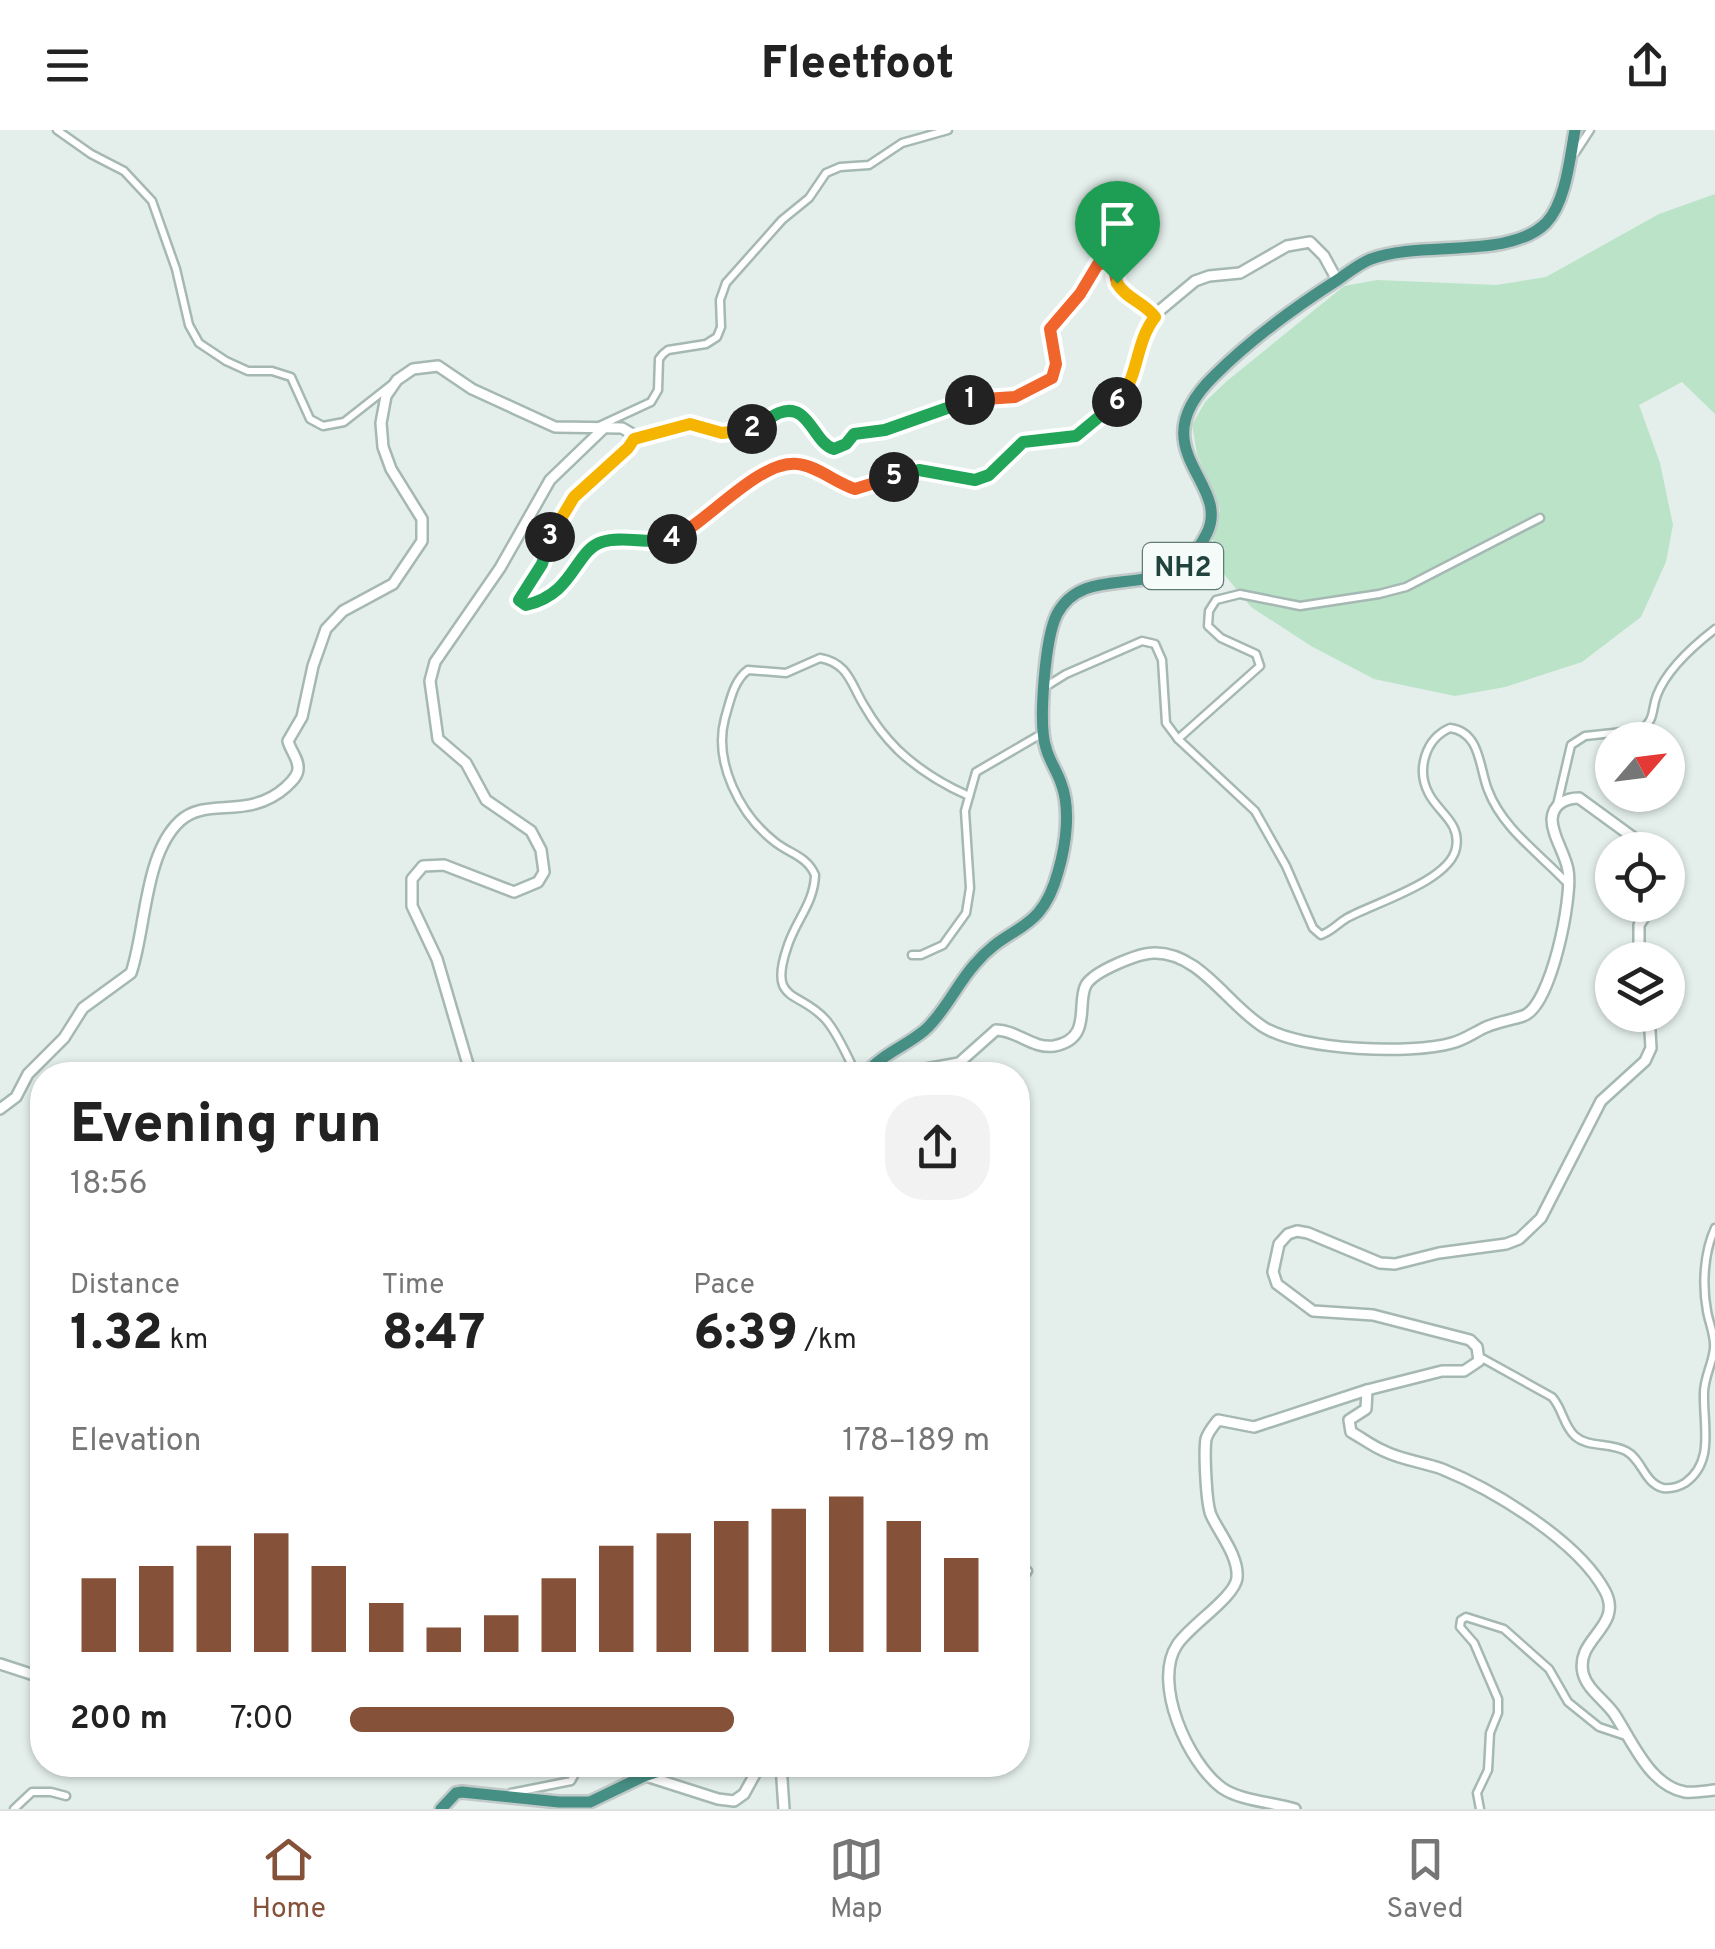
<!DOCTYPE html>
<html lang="en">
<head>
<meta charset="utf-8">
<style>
  :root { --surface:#fff; --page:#f2f2f2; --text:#222; --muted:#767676; --line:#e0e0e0; --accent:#855138 }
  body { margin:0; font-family:Overpass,sans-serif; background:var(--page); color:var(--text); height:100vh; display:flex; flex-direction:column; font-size:38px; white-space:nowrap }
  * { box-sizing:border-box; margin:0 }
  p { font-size:32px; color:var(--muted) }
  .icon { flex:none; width:55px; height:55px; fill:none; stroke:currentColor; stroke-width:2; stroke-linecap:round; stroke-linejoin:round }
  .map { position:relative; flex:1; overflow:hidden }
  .drawer { position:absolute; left:30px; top:932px; width:1000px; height:715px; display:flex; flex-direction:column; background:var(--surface); border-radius:40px; box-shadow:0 2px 8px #0004 }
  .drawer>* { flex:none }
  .needle { width:65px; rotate:62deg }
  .tools { position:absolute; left:1595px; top:592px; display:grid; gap:20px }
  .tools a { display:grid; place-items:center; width:90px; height:90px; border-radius:50%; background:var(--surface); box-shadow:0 2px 8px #0004; font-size:50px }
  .pin { position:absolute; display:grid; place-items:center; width:85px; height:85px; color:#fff; margin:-102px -42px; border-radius:50% 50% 50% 0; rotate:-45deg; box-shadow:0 0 10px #0007 }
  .pin .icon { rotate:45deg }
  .km { position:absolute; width:50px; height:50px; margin:-25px; border-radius:50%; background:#222; color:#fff; font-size:28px; line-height:50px; text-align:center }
  .round { display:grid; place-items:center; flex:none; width:105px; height:105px; border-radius:40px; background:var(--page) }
  .overview { display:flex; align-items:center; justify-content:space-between; height:170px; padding:0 40px }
  h1 { font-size:55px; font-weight:800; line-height:75px }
  .figures { display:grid; grid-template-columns:repeat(3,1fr); gap:15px; height:170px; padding:10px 40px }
  .figures div { display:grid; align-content:center }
  .figures b { font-size:50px; font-weight:800 }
  .figures small { font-size:28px; font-weight:400 }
  .figures p { font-size:28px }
  .chart { height:280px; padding:20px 40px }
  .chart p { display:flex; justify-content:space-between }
  .chart svg { width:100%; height:180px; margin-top:10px; stroke:var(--accent); stroke-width:6 }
  ul { padding:0 40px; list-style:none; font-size:32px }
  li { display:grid; grid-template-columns:160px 120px 1fr; align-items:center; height:75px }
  li i { height:25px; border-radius:12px; background:var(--accent) }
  header { display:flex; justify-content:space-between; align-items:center; height:130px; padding:0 40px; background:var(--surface); font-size:45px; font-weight:800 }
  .tab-bar { display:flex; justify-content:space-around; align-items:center; height:140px; border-top:2px solid var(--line); background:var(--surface); font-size:28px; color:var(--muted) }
  .tab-bar a { display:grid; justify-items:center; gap:5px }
  .tab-bar .active { color:var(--accent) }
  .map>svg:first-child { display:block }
  .green { fill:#bae3c8 }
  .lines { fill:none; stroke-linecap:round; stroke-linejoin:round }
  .minor-casing { stroke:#a5b8b3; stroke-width:11 }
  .tertiary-casing { stroke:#a5b8b3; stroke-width:14 }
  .trunk-casing { stroke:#c1cac9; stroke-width:16 }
  .minor { stroke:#fff; stroke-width:6 }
  .tertiary { stroke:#fff; stroke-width:9 }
  .trunk { stroke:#468f84; stroke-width:11 }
  .split-1-casing { stroke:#fff; stroke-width:20 }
  .split-2-casing { stroke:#fff; stroke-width:20 }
  .split-3-casing { stroke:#fff; stroke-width:20 }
  .split-4-casing { stroke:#fff; stroke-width:20 }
  .split-5-casing { stroke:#fff; stroke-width:20 }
  .split-6-casing { stroke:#fff; stroke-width:20 }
  .split-7-casing { stroke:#fff; stroke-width:20 }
  .split-1 { stroke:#f0652b; stroke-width:12 }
  .split-2 { stroke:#22a559; stroke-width:12 }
  .split-3 { stroke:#f5b400; stroke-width:12 }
  .split-4 { stroke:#22a559; stroke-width:12 }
  .split-5 { stroke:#f0652b; stroke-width:12 }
  .split-6 { stroke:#22a559; stroke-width:12 }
  .split-7 { stroke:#f5b400; stroke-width:12 }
  .labels { text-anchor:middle; stroke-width:10; stroke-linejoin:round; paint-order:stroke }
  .shield { fill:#f5fbf8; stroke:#607a75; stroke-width:2.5 }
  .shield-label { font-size:28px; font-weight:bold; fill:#20433d }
</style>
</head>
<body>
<header><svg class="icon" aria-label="menu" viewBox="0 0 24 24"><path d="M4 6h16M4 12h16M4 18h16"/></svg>Fleetfoot<svg class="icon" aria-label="share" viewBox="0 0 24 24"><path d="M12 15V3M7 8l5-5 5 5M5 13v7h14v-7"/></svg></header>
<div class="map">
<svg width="1715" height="1679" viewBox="0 0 1715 1679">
  <rect width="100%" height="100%" fill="#e4efeb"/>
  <polygon class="green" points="1715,64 1715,284 1682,252 1639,275 1660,333 1673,395 1666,432 1641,487 1582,532 1505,557 1455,566 1374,549 1311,516 1251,477 1214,432 1213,408 1220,380 1197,324 1192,295 1205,272 1227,251 1344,156 1377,150 1496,155 1546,147 1659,84"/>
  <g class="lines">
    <defs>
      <g id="minor">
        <polyline points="57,0 91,24 124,41 152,71 176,139 189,195 199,213 226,231 248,241 272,241 291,247 310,289 323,296 344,292 391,255"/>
        <polyline points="1575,23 1590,0"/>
        <polyline points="597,297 651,272 658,260 659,229 663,224 668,220 706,214 717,207 721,197 720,170 726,153 782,90 809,68 826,43 840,37 869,35 902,13 948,0"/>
        <path d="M633 309 690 294 722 303 757 298 783 281 804 286C822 307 828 335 854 304L885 300 974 269 1015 267 1052 248 1056 234 1050 199 1080 164 1098 134 1104 132 1114 138 1121 160 1146 175 1155 187"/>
        <path d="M1045 557 1066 544 1142 511 1155 514 1162 530 1166 593 1178 609 1255 681 1286 736 1313 798 1321 805C1332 801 1337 794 1347 788 1374 773 1450 751 1456 718 1461 693 1439 683 1429 664 1416 640 1425 609 1450 598 1481 602 1479 638 1488 660 1503 700 1543 726 1570 756"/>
        <polyline points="1178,609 1260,536 1256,524 1221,508 1208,496 1209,481 1216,470 1240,464 1300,476 1379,464 1406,457 1540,388"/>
        <path d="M1557 675 1571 615 1585 606 1641 600C1656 589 1651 580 1657 565 1667 539 1693 516 1715 499"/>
        <polyline points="912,825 921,825 943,815 966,783 970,758 965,681 976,642 1043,603"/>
        <path d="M857 945C847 927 839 905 826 890 800 860 768 874 787 818 795 791 814 774 815 745 807 726 790 724 775 712 740 685 713 632 725 588 730 572 733 551 748 540L786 543 820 528C849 533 851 555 865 577 873 591 886 608 898 620 918 639 944 655 969 666"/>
        <path d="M1480 1227 1552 1267C1563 1279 1563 1295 1575 1306 1588 1318 1610 1312 1626 1321 1642 1329 1644 1353 1663 1358 1671 1359 1678 1357 1685 1353 1715 1332 1703 1296 1704 1263 1704 1247 1713 1233 1714 1218 1715 1205 1709 1193 1707 1181 1702 1154 1704 1122 1715 1098"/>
        <polyline points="1018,1455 1028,1441"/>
        <polyline points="798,1635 808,1639 820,1635"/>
        <polyline points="511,1663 571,1651 576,1642 575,1635"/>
        <polyline points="14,1679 32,1662 51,1662 66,1666"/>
        <polyline points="1480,1679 1477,1663 1488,1640 1490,1603 1498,1583 1498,1569 1474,1513 1460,1497 1461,1490 1466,1487 1504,1499 1549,1539 1568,1572 1599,1597 1626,1606"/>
      </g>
      <g id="tertiary">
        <polyline points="1639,830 1639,795 1652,775"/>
        <path d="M1649 885 1651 918 1645 931 1601 971 1541 1088 1519 1109 1506 1114 1439 1123 1395 1134 1380 1133 1308 1103 1297 1101 1288 1104 1279 1114 1273 1142 1277 1154 1313 1181 1373 1185 1470 1210 1477 1217 1479 1231 1464 1241H1442L1367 1260 1366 1279 1349 1290 1351 1302C1362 1308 1372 1316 1384 1321 1402 1330 1423 1332 1442 1339 1494 1360 1578 1411 1605 1461 1624 1497 1575 1508 1583 1543 1587 1560 1606 1571 1615 1585 1632 1611 1650 1656 1685 1662 1694 1663 1705 1661 1715 1660"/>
        <polyline points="475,945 469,938 437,829 412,776 412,749 423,736 444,735 514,762 538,752 544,742 541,720 531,701 486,670 466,633 438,609 430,551 435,532 500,438 550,350 604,298"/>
        <path d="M892 945 959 933 996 900C1017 900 1032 919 1054 916 1093 909 1076 873 1086 855 1094 841 1139 823 1154 823 1200 822 1228 876 1265 898 1303 920 1410 925 1452 913 1464 910 1475 902 1486 897 1498 892 1511 890 1523 886 1551 877 1573 767 1568 740 1565 723 1552 706 1552 689 1553 674 1566 668 1579 668L1638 711 1644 720"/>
        <path d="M0 979 16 967 28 944 64 908 83 878 131 843C146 800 144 724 180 691 207 666 248 691 286 657 291 652 298 646 298 639 299 629 290 620 288 611L302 587 313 536 326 499 343 481 393 454 422 411V389L391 339 383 317 381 293 386 266 397 250 413 239 438 236 472 259 555 297 622 298 634 305 633 313 574 367 555 395 534 449 519 470 525 475C577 464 567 431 598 415 618 404 654 415 678 406 703 386 765 330 798 334 817 336 836 353 855 359L919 339 975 350 989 345 1023 312 1077 306 1120 270 1130 255 1141 207 1147 198 1159 181 1195 151 1209 146 1240 143 1287 116 1310 112 1324 126 1337 150"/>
        <polyline points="0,1534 34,1545 42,1543"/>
        <polyline points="781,1635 784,1679"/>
        <polyline points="646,1646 718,1669 734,1671 744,1664 760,1635"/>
        <path d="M1295 1679C1272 1672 1241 1671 1222 1658 1188 1633 1152 1553 1177 1515 1189 1496 1235 1467 1237 1448 1239 1426 1219 1403 1211 1385 1206 1373 1204 1322 1206 1309 1208 1302 1214 1295 1218 1290L1254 1297 1367 1260"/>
      </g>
      <g id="trunk">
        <path d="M865 945C881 924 905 917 925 900 945 882 957 854 975 834 1009 793 1041 805 1058 742 1066 715 1071 679 1061 653 1057 641 1049 630 1046 618 1038 594 1045 508 1057 484 1088 426 1169 481 1207 403 1232 352 1138 320 1214 246 1251 209 1295 177 1339 149 1349 142 1360 133 1371 129 1421 110 1509 130 1546 93 1566 72 1570 27 1575 0"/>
        <polyline points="441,1679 456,1663 462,1662 559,1672 590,1672 644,1646 678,1635"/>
      </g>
    </defs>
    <use href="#minor" class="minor-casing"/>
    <use href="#tertiary" class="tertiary-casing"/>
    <use href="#trunk" class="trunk-casing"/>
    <use href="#minor" class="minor"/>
    <use href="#tertiary" class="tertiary"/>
    <use href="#trunk" class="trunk"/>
  </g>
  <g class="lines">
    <defs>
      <polyline id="split-1" points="970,270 1015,267 1052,248 1056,234 1050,199 1080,164 1098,134 1109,133 1114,138 1117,153"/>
      <path id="split-2" d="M752 299C763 296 769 287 779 283 809 271 813 313 834 319L846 314 854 304 885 300 970 270"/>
      <polyline id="split-3" points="550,407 574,367 628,318 634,309 690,294 722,303 752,299"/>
      <path id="split-4" d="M550 407 542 434 519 470 526 475C575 464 574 421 602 412 623 405 650 415 672 409"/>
      <path id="split-5" d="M672 409C706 394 759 329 798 334 817 336 836 353 855 359L894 347"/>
      <polyline id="split-6" points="894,347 919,340 975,350 989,345 1023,312 1076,306 1117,272"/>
      <path id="split-7" d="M1117 153C1126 169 1144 172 1155 187 1134 214 1140 247 1117 272"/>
    </defs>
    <use href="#split-1" class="split-1-casing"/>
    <use href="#split-2" class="split-2-casing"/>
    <use href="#split-3" class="split-3-casing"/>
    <use href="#split-4" class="split-4-casing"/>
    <use href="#split-5" class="split-5-casing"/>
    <use href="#split-6" class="split-6-casing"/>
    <use href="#split-7" class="split-7-casing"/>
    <use href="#split-1" class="split-1"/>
    <use href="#split-2" class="split-2"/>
    <use href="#split-3" class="split-3"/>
    <use href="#split-4" class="split-4"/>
    <use href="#split-5" class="split-5"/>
    <use href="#split-6" class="split-6"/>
    <use href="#split-7" class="split-7"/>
  </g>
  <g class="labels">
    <rect class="shield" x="1143" y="413" width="80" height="46" rx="8"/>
    <g class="shield-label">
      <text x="1183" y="446">NH2</text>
    </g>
  </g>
</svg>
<div class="tools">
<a><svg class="needle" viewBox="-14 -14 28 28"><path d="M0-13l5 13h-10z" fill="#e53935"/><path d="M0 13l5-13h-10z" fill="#767676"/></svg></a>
<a><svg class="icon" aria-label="locate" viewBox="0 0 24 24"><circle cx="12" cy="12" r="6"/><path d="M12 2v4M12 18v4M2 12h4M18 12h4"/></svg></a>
<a><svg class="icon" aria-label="layers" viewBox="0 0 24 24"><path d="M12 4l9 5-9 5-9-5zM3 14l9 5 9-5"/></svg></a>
</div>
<div class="pin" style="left:1117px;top:153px;background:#1e9e55"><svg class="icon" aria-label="arrive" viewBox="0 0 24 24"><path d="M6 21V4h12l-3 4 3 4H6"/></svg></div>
<b class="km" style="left:970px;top:270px">1</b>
<b class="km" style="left:752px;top:299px">2</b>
<b class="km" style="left:550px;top:407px">3</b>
<b class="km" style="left:672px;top:409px">4</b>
<b class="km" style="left:894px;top:347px">5</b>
<b class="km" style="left:1117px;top:272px">6</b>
<section class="drawer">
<div class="overview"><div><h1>Evening run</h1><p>18:56</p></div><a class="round"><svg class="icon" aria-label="share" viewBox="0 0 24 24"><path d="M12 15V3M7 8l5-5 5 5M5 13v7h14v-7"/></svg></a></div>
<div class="figures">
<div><p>Distance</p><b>1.32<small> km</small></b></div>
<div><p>Time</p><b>8:47</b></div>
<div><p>Pace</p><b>6:39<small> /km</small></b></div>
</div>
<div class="chart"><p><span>Elevation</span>178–189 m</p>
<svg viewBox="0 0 160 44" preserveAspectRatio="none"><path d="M5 44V26M15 44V23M25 44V18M35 44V15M45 44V23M55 44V32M65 44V38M75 44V35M85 44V26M95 44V18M105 44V15M115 44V12M125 44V9M135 44V6M145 44V12M155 44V21"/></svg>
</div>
<ul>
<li><b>200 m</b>7:00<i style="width:60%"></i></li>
</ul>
</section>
</div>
<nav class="tab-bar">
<a class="active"><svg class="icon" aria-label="home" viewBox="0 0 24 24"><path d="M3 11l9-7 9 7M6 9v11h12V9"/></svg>Home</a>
<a><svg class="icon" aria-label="map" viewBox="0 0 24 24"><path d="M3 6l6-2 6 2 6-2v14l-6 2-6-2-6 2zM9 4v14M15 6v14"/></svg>Map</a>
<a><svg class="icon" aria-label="saved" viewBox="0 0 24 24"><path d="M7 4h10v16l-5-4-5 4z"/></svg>Saved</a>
</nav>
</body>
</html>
